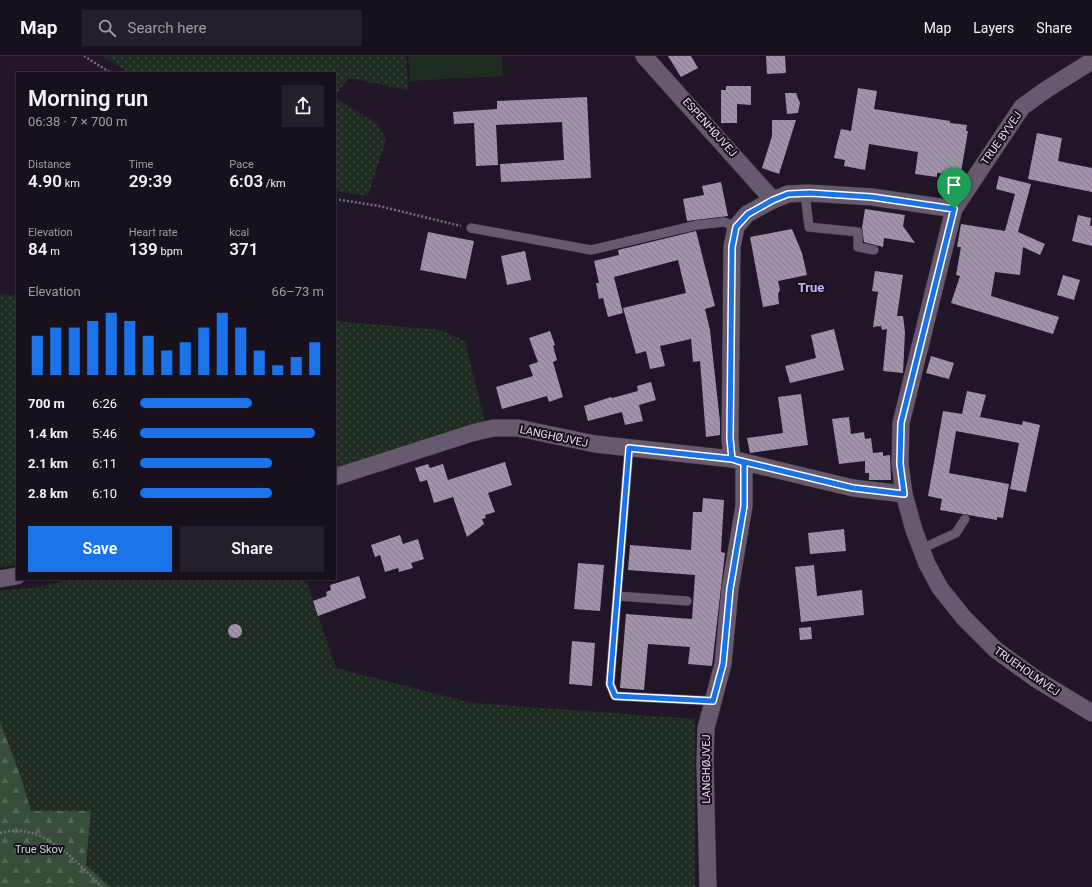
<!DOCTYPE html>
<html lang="en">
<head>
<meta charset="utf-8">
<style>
  :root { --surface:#19101d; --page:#261e2a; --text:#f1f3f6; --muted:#9f9da4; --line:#37303b; --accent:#1a73e8 }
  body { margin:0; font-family:Roboto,sans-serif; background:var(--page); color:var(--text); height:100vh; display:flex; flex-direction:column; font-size:15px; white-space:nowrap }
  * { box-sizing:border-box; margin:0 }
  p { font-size:13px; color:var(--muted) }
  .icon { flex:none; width:22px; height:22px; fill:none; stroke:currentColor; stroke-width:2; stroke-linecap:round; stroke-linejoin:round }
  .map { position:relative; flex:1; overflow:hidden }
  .sheet { position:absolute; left:16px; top:16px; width:320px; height:508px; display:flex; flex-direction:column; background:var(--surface); border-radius:0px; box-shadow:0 1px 3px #0004,0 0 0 1px var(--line) }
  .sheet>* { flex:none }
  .pin { position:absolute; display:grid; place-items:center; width:34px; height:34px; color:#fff; margin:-41px -17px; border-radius:50% 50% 50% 0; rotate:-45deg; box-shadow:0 0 4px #0007 }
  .pin .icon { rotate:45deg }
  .round { display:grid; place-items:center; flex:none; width:42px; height:42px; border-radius:0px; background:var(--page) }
  .head { display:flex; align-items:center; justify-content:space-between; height:68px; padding:0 12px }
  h1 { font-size:22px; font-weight:600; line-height:30px }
  .stats { display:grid; grid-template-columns:repeat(3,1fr); gap:6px; height:68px; padding:4px 12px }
  .stats div { display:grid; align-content:center }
  .stats b { font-size:17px; font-weight:600 }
  .stats small { font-size:11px; font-weight:400 }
  .stats p { font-size:11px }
  .chart { height:112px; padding:8px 12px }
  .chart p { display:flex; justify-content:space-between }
  .chart svg { width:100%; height:72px; margin-top:4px; stroke:var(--accent); stroke-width:6 }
  .action { display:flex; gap:8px; margin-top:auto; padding:8px 12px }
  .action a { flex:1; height:46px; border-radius:0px; background:var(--accent); color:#fff; font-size:16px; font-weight:600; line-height:46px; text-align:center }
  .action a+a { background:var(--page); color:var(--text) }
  ul { padding:0 12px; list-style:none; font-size:13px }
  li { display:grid; grid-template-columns:64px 48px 1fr; align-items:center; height:30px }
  li i { height:10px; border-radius:5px; background:var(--accent) }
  header { display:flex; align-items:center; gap:24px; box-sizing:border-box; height:56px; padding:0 20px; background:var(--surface); border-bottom:1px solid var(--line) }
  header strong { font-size:19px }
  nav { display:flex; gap:22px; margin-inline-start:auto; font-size:14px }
  .search { width:280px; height:36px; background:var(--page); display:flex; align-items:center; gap:10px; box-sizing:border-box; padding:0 14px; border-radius:0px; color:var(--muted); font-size:15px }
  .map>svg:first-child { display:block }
  .grass { fill:url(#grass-dots) }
  .forest { fill:url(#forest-firs) }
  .park { fill:#1e2c21 }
  .building { fill:url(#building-back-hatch) }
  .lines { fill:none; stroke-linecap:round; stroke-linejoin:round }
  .lane-casing { stroke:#372f3c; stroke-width:10 }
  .street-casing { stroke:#372f3c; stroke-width:18 }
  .path { stroke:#776d7c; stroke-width:2.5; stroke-dasharray:2 2; stroke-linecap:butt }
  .lane { stroke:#675a6f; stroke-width:9 }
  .street { stroke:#675a6f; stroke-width:17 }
  .route-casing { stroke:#fff; stroke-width:8 }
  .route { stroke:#1a73e8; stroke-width:5 }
  .labels { text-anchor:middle; stroke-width:4; stroke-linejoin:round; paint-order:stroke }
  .street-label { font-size:11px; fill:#e8e0ec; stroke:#180d1e }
  .park-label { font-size:11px; fill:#b3e2bb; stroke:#180d1e }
  .quarter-label { font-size:13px; font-weight:bold; fill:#d0aff3; stroke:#180d1e }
</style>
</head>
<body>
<header>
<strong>Map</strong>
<div class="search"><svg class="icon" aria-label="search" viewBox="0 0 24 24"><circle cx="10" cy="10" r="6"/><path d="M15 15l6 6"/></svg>Search here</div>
<nav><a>Map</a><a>Layers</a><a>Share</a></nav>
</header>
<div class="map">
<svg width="1092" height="831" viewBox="0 0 1092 831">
  <defs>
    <pattern id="grass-dots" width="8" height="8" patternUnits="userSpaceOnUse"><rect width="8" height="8" fill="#1e2c21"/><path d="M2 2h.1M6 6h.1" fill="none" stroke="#3f4a41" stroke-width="1.8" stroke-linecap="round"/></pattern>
    <pattern id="forest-firs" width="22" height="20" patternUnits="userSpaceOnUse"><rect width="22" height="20" fill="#364d3a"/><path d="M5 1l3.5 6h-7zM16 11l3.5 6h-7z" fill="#536657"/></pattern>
    <pattern id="building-back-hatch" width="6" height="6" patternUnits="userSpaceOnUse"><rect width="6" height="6" fill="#a292ac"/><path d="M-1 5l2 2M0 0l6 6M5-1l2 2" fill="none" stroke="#867a8e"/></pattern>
  </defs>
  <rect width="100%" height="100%" fill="#211627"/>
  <g class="grass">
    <polygon points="103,0 406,0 408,34 349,22 335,39 335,17 129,17"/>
    <polygon points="335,42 378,68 386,84 368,140 335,135"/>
    <polygon points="0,238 17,240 17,509 0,511"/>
    <polygon points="335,265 441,274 465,285 485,365 335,412"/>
    <polygon points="70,523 306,523 336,612 472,647 695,663 695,831 110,831 86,809 91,755 31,755 21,721 0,666 0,535 46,530"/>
  </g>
  <polygon class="forest" points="0,666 21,721 31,755 91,755 86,809 110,831 0,831"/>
  <polygon class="park" points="408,0 502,0 503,20 410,25"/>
  <g class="building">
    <polygon points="668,0 691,0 698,12 681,21"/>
    <polygon points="766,0 785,0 786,17 767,18"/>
    <polygon points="726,30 751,30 751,49 737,48 737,67 721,67 721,34 726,34"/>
    <polygon points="858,32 877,35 874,53 950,65 950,67 967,69 966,75 968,75 961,116 948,114 947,118 937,117 937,121 915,118 918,96 869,88 865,114 844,110 845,104 834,102 837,88 841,73 851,75"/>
    <polygon points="785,37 796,37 800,47 798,57 787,58"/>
    <polygon points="587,41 591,122 501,126 500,108 564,104 562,66 496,69 498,109 476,110 474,67 454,68 453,56 497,53 497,45"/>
    <polygon points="772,64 796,64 779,118 762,112 772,80"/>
    <polygon points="1037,77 1062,82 1058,105 1092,112 1092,136 1028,123"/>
    <polygon points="999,120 1031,128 1018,176 1045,188 1040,199 1023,191 1020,219 995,216 991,240 1059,261 1053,278 951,247 960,220 956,219 961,191 957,191 961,168 1005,175 1015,138 996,133"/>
    <polygon points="721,126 728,160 687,165 683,143 704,139 702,130"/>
    <polygon points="865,153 905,159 903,170 915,187 884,182 883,191 864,186 862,172"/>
    <polygon points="1078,159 1091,162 1090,170 1092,170 1092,190 1072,185"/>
    <polygon points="792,173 802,197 807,219 778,225 780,234 778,238 779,248 763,251 750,181"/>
    <polygon points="696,175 715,250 705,253 710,274 720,366 720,379 706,381 700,305 693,306 691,283 660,290 665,310 650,313 646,295 636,298 623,252 686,237 678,204 614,221 623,257 608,261 603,242 599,243 596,227 599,227 594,205 619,199 618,194"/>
    <polygon points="428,176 474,185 466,223 420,214"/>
    <polygon points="525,195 531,224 507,229 501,200"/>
    <polygon points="875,215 903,219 897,260 903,260 905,276 903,317 883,315 887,273 882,274 881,270 873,271 878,236 872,235"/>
    <polygon points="1063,219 1080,224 1074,244 1057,239"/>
    <polygon points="834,273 844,314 790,327 785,310 816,302 811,279"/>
    <polygon points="550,275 555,289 553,290 557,304 553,306 563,341 549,346 547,340 502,353 496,331 533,320 529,309 538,306 529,282"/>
    <polygon points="931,300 954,307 949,323 926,317"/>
    <polygon points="651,326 656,344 639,349 643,365 625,369 622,356 588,365 584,350 611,341 612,342 638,335 637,330"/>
    <polygon points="967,335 986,339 980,361 1022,369 1023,365 1040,369 1026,436 1010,433 1019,387 956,375 949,417 1009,428 1003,462 997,461 997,464 940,454 942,443 928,440 943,355 962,358"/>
    <polygon points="801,338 808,389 750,397 747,382 783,377 778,341"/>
    <polygon points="849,361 851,378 864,376 865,383 871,382 873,397 883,396 883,400 890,399 891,424 869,424 869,417 865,417 865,405 839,408 832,363"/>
    <polygon points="505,406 512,429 488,437 495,456 485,459 486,462 482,463 484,468 467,481 453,441 434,447 427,424 420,426 415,412 428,408 430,412 443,408 448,424"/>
    <polygon points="703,442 724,444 721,496 725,497 712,610 688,608 690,591 648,588 644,634 620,632 626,558 692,563 695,519 628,514 630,489 691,494 693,456 702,456"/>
    <polygon points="844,473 846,495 810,498 808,477"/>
    <polygon points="400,479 403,488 418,483 424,503 411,507 413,512 399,516 398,512 385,516 380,499 375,501 371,489"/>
    <polygon points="578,507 604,509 600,555 574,553"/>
    <polygon points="814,509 817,540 862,534 864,559 801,566 795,511"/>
    <polygon points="359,520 366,542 318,560 313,545 327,540 326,536 331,534 330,529"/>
    <circle cx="235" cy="575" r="7"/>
    <polygon points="811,571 812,583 800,584 799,572"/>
    <polygon points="572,585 595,587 592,630 569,628"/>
  </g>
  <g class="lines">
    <defs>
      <g id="lane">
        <polyline points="805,137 809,171 858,176 858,191 874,194"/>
        <polyline points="471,172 591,194 697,169 724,166 736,171"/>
        <polyline points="629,392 610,628 615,640 713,645"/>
        <polyline points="921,493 956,477 965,463"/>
        <polyline points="617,540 687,545"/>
      </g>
      <g id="street">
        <polyline points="644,0 773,144"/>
        <polyline points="1092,5 1047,33 1022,51 954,153 901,367 900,408 904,438 914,474 927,508 940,532 964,562 996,594 1036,623 1092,657"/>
        <polyline points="335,421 472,377 493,372 518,372 595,388 732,403"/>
        <polyline points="904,438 853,432 732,403 730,383 732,191 736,171 747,158 773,144 788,138 809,137 872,141 954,153"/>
        <polyline points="0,523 17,520"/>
        <polyline points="708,831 705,706 706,672 723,608 730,533 744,450 744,407"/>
      </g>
    </defs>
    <use href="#lane" class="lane-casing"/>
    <use href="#street" class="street-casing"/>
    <g class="path">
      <polyline points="84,0 111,17"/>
      <polyline points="335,143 379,150 461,170"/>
      <path d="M0 777C43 765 74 804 102 831"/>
    </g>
    <use href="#lane" class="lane"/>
    <use href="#street" class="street"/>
  </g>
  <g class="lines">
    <defs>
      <polyline id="route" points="954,153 872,141 810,137 788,138 773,144 748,158 736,171 732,191 730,383 732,403 744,407 744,450 730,533 723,608 713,645 615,640 610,628 629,392 732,403 853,432 904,438 900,408 901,367 954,153"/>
    </defs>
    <use href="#route" class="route-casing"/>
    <use href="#route" class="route"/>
  </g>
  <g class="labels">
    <g class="street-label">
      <text transform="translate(710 71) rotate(48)" y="4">ESPENHØJVEJ</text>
      <text transform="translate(1001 82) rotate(-55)" y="4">TRUE BYVEJ</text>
      <text transform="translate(554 380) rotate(12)" y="4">LANGHØJVEJ</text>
      <text transform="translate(1027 615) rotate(35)" y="4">TRUEHOLMVEJ</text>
      <text transform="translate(706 713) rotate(-90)" y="4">LANGHØJVEJ</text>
    </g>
    <g class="park-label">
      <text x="39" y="797">True Skov</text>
    </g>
    <g class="quarter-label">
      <text x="811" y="236">True</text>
    </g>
  </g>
</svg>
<div class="pin" style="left:954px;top:153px;background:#1e9e55"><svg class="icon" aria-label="arrive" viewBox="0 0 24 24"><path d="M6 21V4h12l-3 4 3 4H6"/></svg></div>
<section class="sheet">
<div class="head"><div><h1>Morning run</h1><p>06:38 · 7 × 700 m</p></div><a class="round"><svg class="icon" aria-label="share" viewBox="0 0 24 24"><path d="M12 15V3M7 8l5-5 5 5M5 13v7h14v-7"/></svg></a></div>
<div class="stats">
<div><p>Distance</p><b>4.90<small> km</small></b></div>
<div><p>Time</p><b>29:39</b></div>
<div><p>Pace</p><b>6:03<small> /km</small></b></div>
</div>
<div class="stats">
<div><p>Elevation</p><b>84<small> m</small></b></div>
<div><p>Heart rate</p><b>139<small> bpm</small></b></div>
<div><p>kcal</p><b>371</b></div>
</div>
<div class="chart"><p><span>Elevation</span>66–73 m</p>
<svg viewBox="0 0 160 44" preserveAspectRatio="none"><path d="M5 44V20M15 44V15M25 44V15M35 44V11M45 44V6M55 44V11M65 44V20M75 44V29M85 44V24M95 44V15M105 44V6M115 44V15M125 44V29M135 44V38M145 44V33M155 44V24"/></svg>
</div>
<ul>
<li><b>700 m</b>6:26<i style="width:61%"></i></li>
<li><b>1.4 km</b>5:46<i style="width:95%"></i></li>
<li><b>2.1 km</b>6:11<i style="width:72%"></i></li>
<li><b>2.8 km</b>6:10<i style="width:72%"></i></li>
</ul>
<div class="action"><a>Save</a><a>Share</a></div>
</section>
</div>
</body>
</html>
